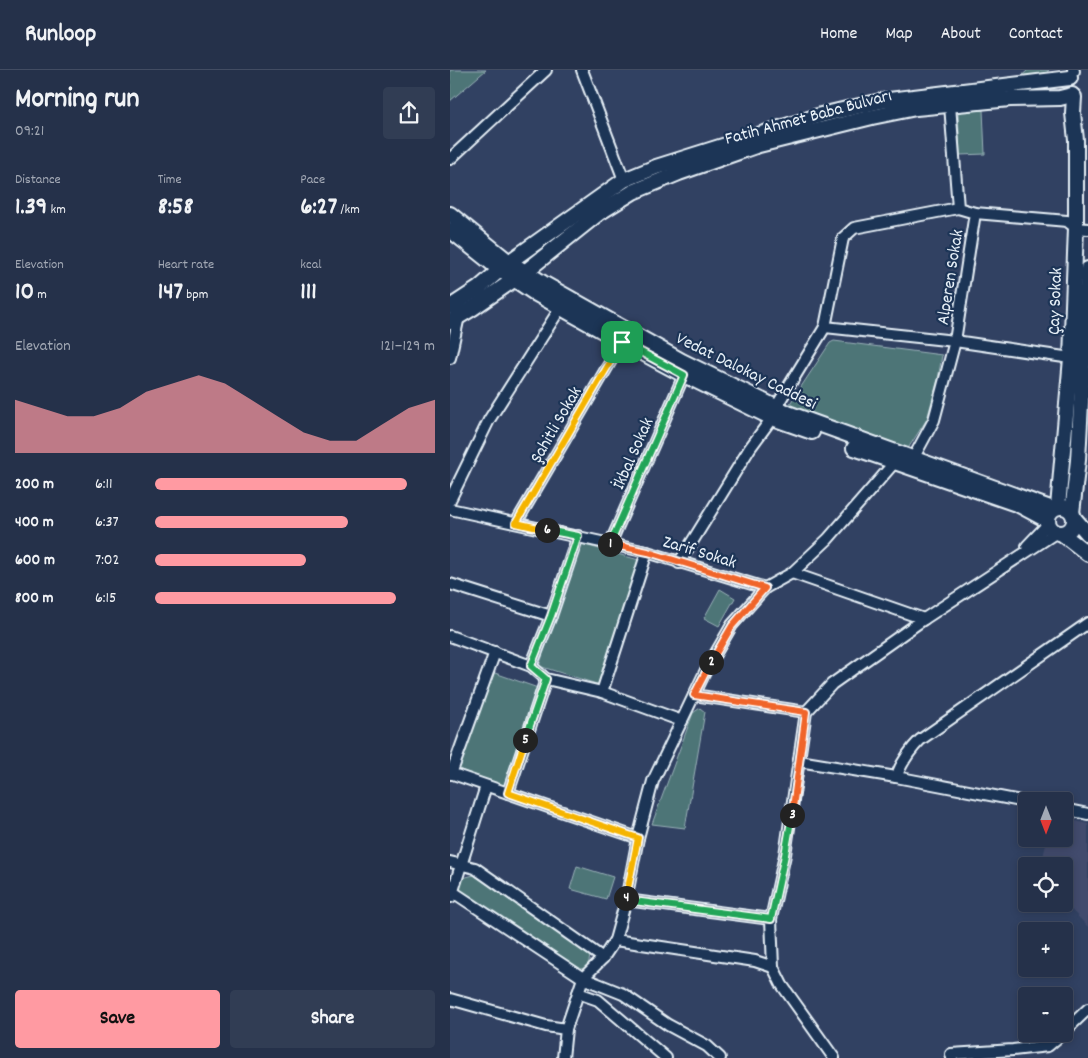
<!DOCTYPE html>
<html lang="en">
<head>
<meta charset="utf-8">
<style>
  :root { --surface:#25314a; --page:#313d54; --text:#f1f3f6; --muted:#a3a9b5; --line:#424c62; --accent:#ff9aa2 }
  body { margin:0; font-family:Dekko,sans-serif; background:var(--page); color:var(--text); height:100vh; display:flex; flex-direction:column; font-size:19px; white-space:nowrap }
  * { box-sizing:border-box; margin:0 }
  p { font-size:16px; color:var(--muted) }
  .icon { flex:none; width:28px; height:28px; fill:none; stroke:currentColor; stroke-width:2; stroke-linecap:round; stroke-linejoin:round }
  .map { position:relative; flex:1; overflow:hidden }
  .side { display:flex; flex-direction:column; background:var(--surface); width:450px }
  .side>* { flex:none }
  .needle { width:32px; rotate:180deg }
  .fabs { position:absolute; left:568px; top:722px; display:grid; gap:10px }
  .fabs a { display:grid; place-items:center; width:55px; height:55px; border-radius:5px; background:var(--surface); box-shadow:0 2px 8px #0003,0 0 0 1px var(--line); font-size:25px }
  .pin { position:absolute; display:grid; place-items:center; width:42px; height:42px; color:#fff; margin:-21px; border-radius:10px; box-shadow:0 2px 8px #0006 }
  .km { position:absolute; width:25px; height:25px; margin:-12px; border-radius:50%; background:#222; color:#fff; font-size:14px; line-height:25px; text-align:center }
  .round { display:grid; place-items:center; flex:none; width:52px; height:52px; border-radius:5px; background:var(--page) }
  .overview { display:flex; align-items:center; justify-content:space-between; height:85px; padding:0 15px }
  h1 { font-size:28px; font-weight:800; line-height:38px }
  .metrics { display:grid; grid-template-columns:repeat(3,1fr); gap:8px; height:85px; padding:5px 15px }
  .metrics div { display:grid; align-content:center }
  .metrics b { font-size:25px; font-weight:800 }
  .metrics small { font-size:14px; font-weight:400 }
  .metrics p { font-size:14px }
  .chart { height:140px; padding:10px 15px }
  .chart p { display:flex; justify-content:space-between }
  .chart svg { width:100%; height:90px; margin-top:5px; fill:var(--accent); opacity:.7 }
  .button { display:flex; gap:10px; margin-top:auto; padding:10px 15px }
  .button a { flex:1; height:58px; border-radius:5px; background:var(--accent); color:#111; font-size:20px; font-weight:800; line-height:58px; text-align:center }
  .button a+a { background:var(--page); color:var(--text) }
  ul { padding:0 15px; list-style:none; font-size:16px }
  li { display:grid; grid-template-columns:80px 60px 1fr; align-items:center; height:38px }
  li i { height:12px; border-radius:6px; background:var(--accent) }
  header { display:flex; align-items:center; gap:30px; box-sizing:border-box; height:70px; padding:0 25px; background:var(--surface); border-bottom:1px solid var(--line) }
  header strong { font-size:24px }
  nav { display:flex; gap:28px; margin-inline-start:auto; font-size:18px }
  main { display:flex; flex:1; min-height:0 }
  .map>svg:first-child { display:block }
  .built { fill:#424c6d }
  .green { fill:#4d7477; stroke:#9ab2b8 }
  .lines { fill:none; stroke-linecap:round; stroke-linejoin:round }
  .minor-casing { stroke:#e8f1f8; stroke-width:14 }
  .secondary-casing { stroke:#e8f1f8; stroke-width:18 }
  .minor { stroke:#1d3557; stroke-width:10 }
  .secondary { stroke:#1d3557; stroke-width:14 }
  .split-1-casing { stroke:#fff; stroke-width:10 }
  .split-2-casing { stroke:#fff; stroke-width:10 }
  .split-3-casing { stroke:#fff; stroke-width:10 }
  .split-4-casing { stroke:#fff; stroke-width:10 }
  .split-5-casing { stroke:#fff; stroke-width:10 }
  .split-6-casing { stroke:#fff; stroke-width:10 }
  .split-7-casing { stroke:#fff; stroke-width:10 }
  .split-1 { stroke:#22a559; stroke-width:6 }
  .split-2 { stroke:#f0652b; stroke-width:6 }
  .split-3 { stroke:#f0652b; stroke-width:6 }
  .split-4 { stroke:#22a559; stroke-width:6 }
  .split-5 { stroke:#f5b400; stroke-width:6 }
  .split-6 { stroke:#22a559; stroke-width:6 }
  .split-7 { stroke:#f5b400; stroke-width:6 }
  .labels { text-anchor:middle; stroke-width:4.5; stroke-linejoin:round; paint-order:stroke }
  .street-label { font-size:18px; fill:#e8f1f8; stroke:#1d3557 }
</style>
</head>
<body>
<header>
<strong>Runloop</strong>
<nav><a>Home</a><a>Map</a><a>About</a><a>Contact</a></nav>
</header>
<main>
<section class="side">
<div class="overview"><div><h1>Morning run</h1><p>09:21</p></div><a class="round"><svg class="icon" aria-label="share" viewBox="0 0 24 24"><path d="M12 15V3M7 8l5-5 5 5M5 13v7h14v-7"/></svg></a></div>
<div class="metrics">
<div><p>Distance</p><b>1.39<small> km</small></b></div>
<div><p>Time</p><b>8:58</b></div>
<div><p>Pace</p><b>6:27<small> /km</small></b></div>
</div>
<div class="metrics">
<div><p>Elevation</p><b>10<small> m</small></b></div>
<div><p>Heart rate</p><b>147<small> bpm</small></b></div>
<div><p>kcal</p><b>111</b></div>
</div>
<div class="chart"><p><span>Elevation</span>121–129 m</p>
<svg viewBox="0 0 160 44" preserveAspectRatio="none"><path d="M0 44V18L10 22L20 26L30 26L40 22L50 14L60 10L70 6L80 10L90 18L100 26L110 34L120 38L130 38L140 30L150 22L160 18V44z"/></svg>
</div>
<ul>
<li><b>200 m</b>6:11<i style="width:90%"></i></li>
<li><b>400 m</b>6:37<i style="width:69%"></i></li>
<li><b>600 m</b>7:02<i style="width:54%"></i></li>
<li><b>800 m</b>6:15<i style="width:86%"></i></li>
</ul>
<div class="button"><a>Save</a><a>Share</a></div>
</section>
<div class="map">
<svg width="638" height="988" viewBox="0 0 638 988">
  <rect width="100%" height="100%" fill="#314162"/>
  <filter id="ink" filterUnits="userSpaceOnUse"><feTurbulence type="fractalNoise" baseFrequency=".02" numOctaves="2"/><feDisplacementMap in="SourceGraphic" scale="10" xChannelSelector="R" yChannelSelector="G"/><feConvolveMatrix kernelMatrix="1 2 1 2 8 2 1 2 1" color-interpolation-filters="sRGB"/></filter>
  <g filter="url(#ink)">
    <polygon class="built" points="614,748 638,754 638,857 614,832 614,796 591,796 596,774 593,769 614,769"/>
    <g class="green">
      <polygon points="0,0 36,0 0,31"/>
      <polygon points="578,0 599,0 593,7 567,10"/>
      <polygon points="533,40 535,84 510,85 508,42"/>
      <polygon points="384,271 492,285 488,309 477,349 457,380 339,335 380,273"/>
      <polygon points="131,474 189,490 150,615 89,596"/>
      <polygon points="270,519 285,528 269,556 254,548"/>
      <polygon points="42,602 88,618 58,713 54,716 8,699"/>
      <polygon points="250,638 255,642 235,758 202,754 243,643"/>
      <polygon points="127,796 163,807 156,829 120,819"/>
      <polygon points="24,805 140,886 138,896 130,900 9,820 12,808"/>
    </g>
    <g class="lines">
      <defs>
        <g id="minor">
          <polyline points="132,0 174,110"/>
          <polyline points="623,0 624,1"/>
          <polyline points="0,89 96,0"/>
          <polyline points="525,143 617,151 626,158 638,159"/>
          <polyline points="375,257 505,271 621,288"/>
          <polyline points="0,288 9,246"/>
          <polyline points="326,337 375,257 393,168 404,158 508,138"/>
          <polyline points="464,387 484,350 505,271 525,143 508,138 500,35"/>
          <polyline points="0,430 39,350 111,237"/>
          <polyline points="0,439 197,482 315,518"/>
          <polyline points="66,453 172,272"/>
          <polyline points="160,474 234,305"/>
          <polyline points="577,476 598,454"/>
          <polyline points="229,493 300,378 322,348"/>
          <polyline points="342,503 474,549"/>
          <polyline points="0,514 101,546"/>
          <polyline points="0,566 81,596 96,609 152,622 232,651"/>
          <polyline points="81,596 101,546 128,466"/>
          <polyline points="152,622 197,482"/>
          <polyline points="244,625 356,642"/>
          <polyline points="349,691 446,707 576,732"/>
          <polyline points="0,703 188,768"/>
          <polyline points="1,704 45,582"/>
          <path d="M446 707C452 692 459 681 470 670L638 553"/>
          <polyline points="58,723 96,609"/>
          <polyline points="614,739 638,744"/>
          <polyline points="0,792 25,798 153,888"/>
          <polyline points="3,822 133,908 173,924 218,955 257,976 270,988"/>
          <polyline points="1,827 36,716"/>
          <polyline points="176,830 321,849"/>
          <polyline points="165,870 305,891 323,897"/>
          <polyline points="128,923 148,930 216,988"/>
          <polyline points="0,929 96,956 116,959"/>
          <polyline points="614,962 638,939"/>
          <polyline points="113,988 116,959 133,908 153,888 165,870 176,830 188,768 203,711 256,600 282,555 315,518 342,503 378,469 444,393"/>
          <polyline points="384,988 332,915 323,897 321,849 335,785 356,642 382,614 474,549 607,462"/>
          <polyline points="502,988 501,984 563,980 598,976 612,964"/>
        </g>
        <g id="secondary">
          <polyline points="0,144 59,192 93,213 232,291 338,343 603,439"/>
          <polyline points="0,160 49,199 86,224 172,272 234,305 322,348 362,362"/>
          <polyline points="0,237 29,218 59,192 174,110 206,97 371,45 431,31 620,8"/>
          <polyline points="0,252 23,238 75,202 149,143 183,122 229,103 309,75 422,47 466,38 560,29 610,28 622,25"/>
          <polyline points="404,378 569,435 597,450"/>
          <circle cx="611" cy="450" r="13"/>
          <polyline points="608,437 621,288 626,158 626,70 623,43 624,27"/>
          <polyline points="622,443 628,390 638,199"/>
          <polyline points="624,448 638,464"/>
          <polyline points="611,463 638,484"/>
        </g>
      </defs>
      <use href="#minor" class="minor-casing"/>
      <use href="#secondary" class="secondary-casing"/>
      <use href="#minor" class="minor"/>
      <use href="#secondary" class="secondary"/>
    </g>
  </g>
  <g class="lines" filter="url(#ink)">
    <defs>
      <polyline id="split-1" points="160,474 234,305 172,272"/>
      <polyline id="split-2" points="160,474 198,482 315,518 282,556 261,592"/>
      <polyline id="split-3" points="261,592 244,625 356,642 342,745"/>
      <polyline id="split-4" points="176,828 176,830 321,849 335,785 342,745"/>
      <polyline id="split-5" points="75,670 58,723 188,768 176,828"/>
      <polyline id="split-6" points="75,670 96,609 81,596 101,546 128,466 97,460"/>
      <polyline id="split-7" points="97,460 66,453 172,272"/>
    </defs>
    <use href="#split-1" class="split-1-casing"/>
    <use href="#split-2" class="split-2-casing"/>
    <use href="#split-3" class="split-3-casing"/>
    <use href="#split-4" class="split-4-casing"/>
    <use href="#split-5" class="split-5-casing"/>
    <use href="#split-6" class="split-6-casing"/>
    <use href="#split-7" class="split-7-casing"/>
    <use href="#split-1" class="split-1"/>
    <use href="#split-2" class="split-2"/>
    <use href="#split-3" class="split-3"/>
    <use href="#split-4" class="split-4"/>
    <use href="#split-5" class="split-5"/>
    <use href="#split-6" class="split-6"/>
    <use href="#split-7" class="split-7"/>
  </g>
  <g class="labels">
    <g class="street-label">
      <text transform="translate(358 46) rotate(-15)" y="6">Fatih Ahmet Baba Bulvarı</text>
      <text transform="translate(499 207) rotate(-81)" y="6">Alperen Sokak</text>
      <text transform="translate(604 231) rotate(-88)" y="6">Çay Sokak</text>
      <text transform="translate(297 300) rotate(26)" y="6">Vedat Dalokay Caddesi</text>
      <text transform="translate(105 354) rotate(-60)" y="6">Şahitli Sokak</text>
      <text transform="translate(182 383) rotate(-66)" y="6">İkbal Sokak</text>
      <text transform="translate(250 481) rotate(17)" y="6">Zarif Sokak</text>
    </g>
  </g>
</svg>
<div class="fabs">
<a><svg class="needle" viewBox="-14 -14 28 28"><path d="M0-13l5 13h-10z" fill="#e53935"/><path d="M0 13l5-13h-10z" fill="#a3a9b5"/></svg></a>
<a><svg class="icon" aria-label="locate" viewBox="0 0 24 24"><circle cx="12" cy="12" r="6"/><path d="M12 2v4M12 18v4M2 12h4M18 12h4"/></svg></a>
<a>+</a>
<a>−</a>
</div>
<div class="pin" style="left:172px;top:272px;background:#1e9e55"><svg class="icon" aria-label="arrive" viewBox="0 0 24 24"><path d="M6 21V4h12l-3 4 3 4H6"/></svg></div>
<b class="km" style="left:160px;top:474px">1</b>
<b class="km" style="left:261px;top:592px">2</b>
<b class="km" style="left:342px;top:745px">3</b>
<b class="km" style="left:176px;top:828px">4</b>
<b class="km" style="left:75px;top:670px">5</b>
<b class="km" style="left:97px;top:460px">6</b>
</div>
</main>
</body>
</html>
